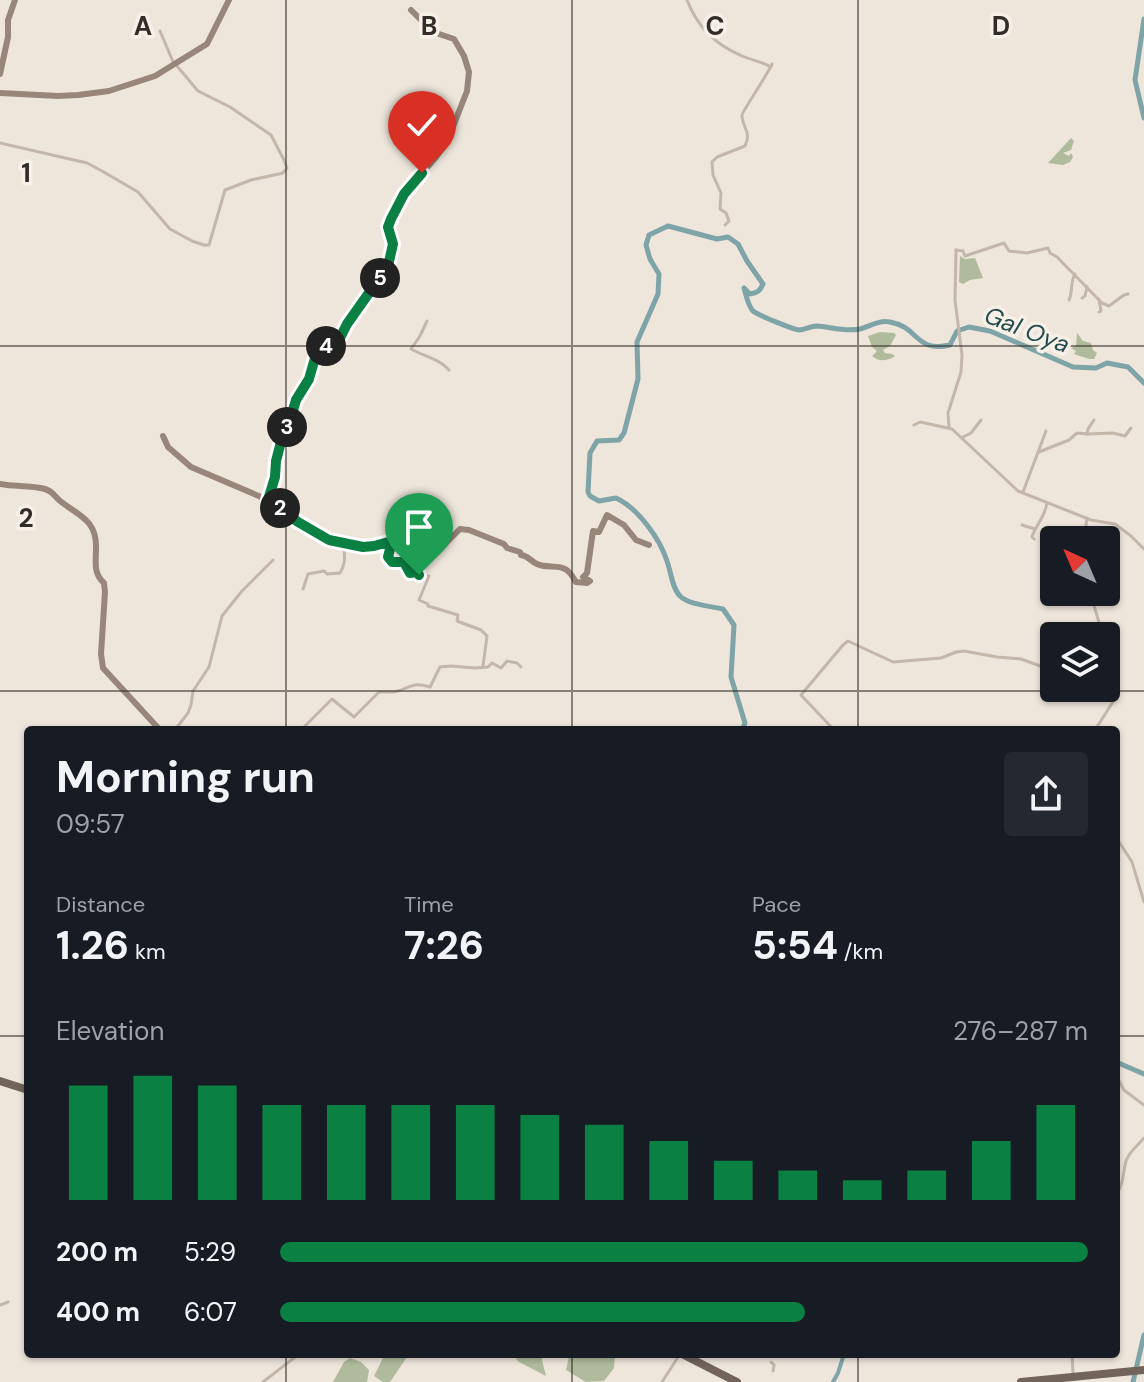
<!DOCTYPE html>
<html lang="en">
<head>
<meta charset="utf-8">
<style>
  :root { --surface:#171b24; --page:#242831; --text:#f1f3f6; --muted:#9ea1a6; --accent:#0b8043 }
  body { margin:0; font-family:"DM Sans",sans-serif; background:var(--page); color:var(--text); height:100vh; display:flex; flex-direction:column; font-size:30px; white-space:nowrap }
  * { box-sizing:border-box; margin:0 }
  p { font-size:26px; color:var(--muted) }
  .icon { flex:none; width:44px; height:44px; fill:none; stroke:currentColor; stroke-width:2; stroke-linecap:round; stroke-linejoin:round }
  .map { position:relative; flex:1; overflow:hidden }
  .drawer { position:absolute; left:24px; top:726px; width:1096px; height:632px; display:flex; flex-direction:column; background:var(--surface); border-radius:8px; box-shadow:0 2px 6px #0004 }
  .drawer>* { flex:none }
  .needle { width:52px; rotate:316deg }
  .controls { position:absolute; left:1040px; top:526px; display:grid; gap:16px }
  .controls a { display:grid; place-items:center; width:80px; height:80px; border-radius:8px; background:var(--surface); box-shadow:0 2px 6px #0004; font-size:40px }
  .pin { position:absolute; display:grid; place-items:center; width:68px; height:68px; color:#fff; margin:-82px -34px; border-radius:50% 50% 50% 0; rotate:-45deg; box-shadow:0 0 8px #0007 }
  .pin .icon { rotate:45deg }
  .km { position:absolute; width:40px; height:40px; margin:-20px; border-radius:50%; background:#222; color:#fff; font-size:22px; line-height:40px; text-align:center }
  .round { display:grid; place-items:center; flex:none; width:84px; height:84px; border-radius:8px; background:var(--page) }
  .overview { display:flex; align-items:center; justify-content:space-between; height:136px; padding:0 32px }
  h1 { font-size:44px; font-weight:700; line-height:60px }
  .metrics { display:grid; grid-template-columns:repeat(3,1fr); gap:12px; height:136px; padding:8px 32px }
  .metrics div { display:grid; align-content:center }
  .metrics b { font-size:40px; font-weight:700 }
  .metrics small { font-size:22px; font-weight:400 }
  .metrics p { font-size:22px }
  .chart { height:224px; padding:16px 32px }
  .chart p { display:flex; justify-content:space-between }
  .chart svg { width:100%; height:144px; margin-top:8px; stroke:var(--accent); stroke-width:6 }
  ul { padding:0 32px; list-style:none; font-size:26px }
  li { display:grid; grid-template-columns:128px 96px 1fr; align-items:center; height:60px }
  li i { height:20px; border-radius:10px; background:var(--accent) }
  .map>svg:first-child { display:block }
  .green { fill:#b0bb9d }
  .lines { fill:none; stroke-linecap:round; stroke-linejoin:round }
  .canal { stroke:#7ea4a7; stroke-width:4 }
  .river { stroke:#7ea4a7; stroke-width:5 }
  .minor { stroke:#c4b6a9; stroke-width:3 }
  .secondary { stroke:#98867b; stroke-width:6 }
  .primary { stroke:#73645b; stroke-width:8 }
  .route-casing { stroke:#fff; stroke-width:16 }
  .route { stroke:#0b8043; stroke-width:10 }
  .grid { fill:none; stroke:#332c28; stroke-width:2; stroke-opacity:0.55 }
  .labels { text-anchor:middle; stroke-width:7; stroke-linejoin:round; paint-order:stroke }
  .water-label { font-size:24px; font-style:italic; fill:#234a4f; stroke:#f6f0e7 }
  .grid-label { font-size:26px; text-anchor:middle; font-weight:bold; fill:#332c28; stroke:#f6f0e7; stroke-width:7; stroke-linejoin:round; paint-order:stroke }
</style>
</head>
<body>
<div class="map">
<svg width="1144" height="1382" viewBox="0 0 1144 1382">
  <rect width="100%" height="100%" fill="#eee6db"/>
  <g class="green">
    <polygon points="1071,138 1074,141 1071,150 1063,153 1069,156 1071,153 1073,157 1070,162 1063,165 1048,163"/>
    <polygon points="960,256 965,259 975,258 983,278 970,280 963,284 959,282"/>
    <path d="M880 332 894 333 896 335 890 346 883 350 885 353 892 354 895 356C889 361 878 362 872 356L877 351 872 347 868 336Z"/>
    <polygon points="1077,333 1083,341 1091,343 1093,350 1097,353 1094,359 1089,359 1074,354 1076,351 1071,348 1076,346"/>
    <polygon points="385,1354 400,1354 407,1357 390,1382 383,1382 374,1376"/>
    <polygon points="520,1354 542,1354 542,1360 546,1376 519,1362 516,1359"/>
    <polygon points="571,1354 613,1354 615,1355 614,1368 604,1381 586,1382 566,1370 569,1356"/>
    <polygon points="350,1358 361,1362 369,1370 367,1382 333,1382 344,1362"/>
  </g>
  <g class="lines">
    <polyline class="canal" points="833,1382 838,1373 844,1354"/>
    <g class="river">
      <polyline points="1144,19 1135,80 1144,118"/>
      <path d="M742 730 745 723 731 677 734 625 723 609C711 606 689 605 680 596 672 588 671 572 667 561 660 539 638 508 616 498L599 501 590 496 588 492 590 453 597 441 619 440 624 433 638 379 637 342 658 294 659 274 650 259 646 245 649 235 668 226 717 239 728 237 738 244 747 261 763 284C760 291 757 293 750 294L744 288C746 295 748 306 753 311 758 315 792 329 799 330 805 330 810 326 817 326 830 327 846 332 860 329 871 326 878 320 890 322 919 327 915 353 950 345L957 331 969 327 990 331 1073 367 1096 368 1107 363 1128 367 1144 383"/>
      <polyline points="1116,1062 1144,1074"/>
      <polyline points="1133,1382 1144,1335"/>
    </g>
    <g class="minor">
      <path d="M687 0C697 26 714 44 740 55 750 60 761 61 771 67"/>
      <polyline points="160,31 174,64"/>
      <polyline points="0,143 87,163 102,171 138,192 170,229 192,241 204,245 209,245 225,190 251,180 283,173 287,168 284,160 271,135 230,107 198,91 177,66 177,62"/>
      <path d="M725 225 729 221 726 213 720 209 721 193 713 175 712 162 717 157 745 146C752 131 742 128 742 115 742 112 768 74 772 64"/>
      <polyline points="956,250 963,251 965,256 1004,243 1009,251 1027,253 1048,248 1050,253 1057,257 1102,303 1109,306 1124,295 1128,294"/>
      <polyline points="1082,298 1085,296 1087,287"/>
      <path d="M1069 300C1073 292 1070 282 1075 274"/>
      <polyline points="1099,300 1101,311 1099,312"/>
      <path d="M427 321 420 336 411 349C423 356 440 359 449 370"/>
      <polyline points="914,425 920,422 925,423 952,429 1018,491 1091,520 1115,524 1131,536 1144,549"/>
      <polyline points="949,427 948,413 961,372 962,355 955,300 956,250"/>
      <polyline points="1087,434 1113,433 1125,436 1131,428"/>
      <polyline points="963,437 971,433 981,420"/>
      <polyline points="1039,452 1069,440 1077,433 1087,434 1088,429 1094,420"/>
      <polyline points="1023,492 1046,431"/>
      <polyline points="1022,525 1035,529"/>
      <path d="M1034 539 1032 537C1036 524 1044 520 1047 503"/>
      <polyline points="1084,540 1087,518"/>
      <polyline points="391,544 388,557 392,562 404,562 410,573 417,572 419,575 427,575 429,576 419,600 428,604 428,606 458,615 457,621 481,630 487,636 483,666"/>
      <path d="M303 589 308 574 324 571 327 574 340 573C345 565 345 559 344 550L340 548 341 544"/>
      <polyline points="1090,592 1103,636"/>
      <polyline points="1106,680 1117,679"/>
      <polyline points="175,730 188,713 191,705 193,691 209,667 222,616 242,591 273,560"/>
      <path d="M301 730 332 699 354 717 379 692C380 692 393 692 394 692 411 689 409 681 430 687L440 667 451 666 475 668 488 667 492 663 501 668 507 661 517 663 521 667"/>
      <polyline points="834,730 801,695 843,645 848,641 893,662 941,658 956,652 964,651 997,657 1021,659 1054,671"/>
      <polyline points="1095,730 1118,694 1117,679 1106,646"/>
      <polyline points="1116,837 1132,862 1144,902"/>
      <polyline points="1116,1075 1124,1090 1144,1105"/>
      <path d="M1116 1196C1125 1180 1122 1176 1126 1161 1129 1152 1138 1145 1144 1138"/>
      <polyline points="0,1305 8,1302 6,1303"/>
      <polyline points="1072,1354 1073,1374"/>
      <polyline points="771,1362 774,1365 773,1371"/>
      <polyline points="263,1382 299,1354"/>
      <polyline points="662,1382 680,1354"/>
    </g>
    <g class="secondary">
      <polyline points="0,74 8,37 8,20 15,0"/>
      <polyline points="0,93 58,96 78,95 109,91 155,76 207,44 229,0"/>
      <path d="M163 436 168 447 191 467 268 500 319 536 329 540 363 547 374 546 397 540 438 547 443 546 460 529 469 530 504 544 507 548 520 552 521 555C529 556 530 561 537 564 547 569 561 563 569 572 572 575 574 579 576 582L587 583 590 581 583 577 587 573 593 531 599 532 607 515 624 525 636 540 649 545"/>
      <path d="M0 484C14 487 30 485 45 489 52 491 54 495 59 500 77 515 97 519 96 548 96 562 93 573 104 583L105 592 101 654 103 668 160 730"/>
      <polyline points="268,500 275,477 276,461 282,438 289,424 296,400 309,379 315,358 330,343 338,342 347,324 388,266 393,244 388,227 391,219 404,194 436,157 447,142 467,91 469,72 464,56 454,39 439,34 429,28 411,10"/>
    </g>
    <g class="primary">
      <polyline points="0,1081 28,1090"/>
      <polyline points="682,1354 737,1382"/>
      <polyline points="1021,1382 1144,1370"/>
    </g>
  </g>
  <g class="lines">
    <defs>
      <polyline id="route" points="419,575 417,572 410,573 404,562 392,562 388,557 392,541 374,546 363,547 329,540 298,522 268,500 275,477 276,461 282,438 289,424 296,400 309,379 315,358 330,343 338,342 347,324 388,266 393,244 388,227 391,219 404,194 422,173"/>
    </defs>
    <use href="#route" class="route-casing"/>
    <use href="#route" class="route"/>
  </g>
  <path class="grid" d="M286 0V730M572 0V730M858 0V730M0 346H1144M0 691H1144M0 1036H28M1116 1036H1144M286 1354V1382M572 1354V1382M858 1354V1382"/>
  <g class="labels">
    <g class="water-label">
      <text transform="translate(1027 330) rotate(21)" y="8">Gal Oya</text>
    </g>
  </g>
  <g class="grid-label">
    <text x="143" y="35">A</text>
    <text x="429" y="35">B</text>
    <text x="715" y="35">C</text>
    <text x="1001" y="35">D</text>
    <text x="26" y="182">1</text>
    <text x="26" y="527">2</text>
  </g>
</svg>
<div class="controls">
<a><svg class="needle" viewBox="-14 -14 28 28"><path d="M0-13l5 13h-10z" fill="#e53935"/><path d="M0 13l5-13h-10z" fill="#9ea1a6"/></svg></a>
<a><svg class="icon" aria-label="layers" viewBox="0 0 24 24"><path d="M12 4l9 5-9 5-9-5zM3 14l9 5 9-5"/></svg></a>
</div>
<div class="pin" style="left:419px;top:575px;background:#1e9e55"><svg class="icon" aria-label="arrive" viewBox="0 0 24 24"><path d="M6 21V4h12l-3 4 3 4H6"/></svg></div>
<div class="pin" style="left:422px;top:173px;background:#d93025"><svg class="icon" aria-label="check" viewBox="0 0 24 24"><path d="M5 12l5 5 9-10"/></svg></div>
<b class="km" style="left:280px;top:508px">2</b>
<b class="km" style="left:287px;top:427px">3</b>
<b class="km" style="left:326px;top:346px">4</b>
<b class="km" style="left:380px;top:278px">5</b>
<section class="drawer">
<div class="overview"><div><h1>Morning run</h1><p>09:57</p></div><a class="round"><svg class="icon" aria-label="share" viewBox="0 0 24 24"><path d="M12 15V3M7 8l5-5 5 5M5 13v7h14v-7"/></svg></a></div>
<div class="metrics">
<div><p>Distance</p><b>1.26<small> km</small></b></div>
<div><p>Time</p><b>7:26</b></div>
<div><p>Pace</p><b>5:54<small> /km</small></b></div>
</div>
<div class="chart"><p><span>Elevation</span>276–287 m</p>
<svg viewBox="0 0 160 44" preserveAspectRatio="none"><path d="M5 44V9M15 44V6M25 44V9M35 44V15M45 44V15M55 44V15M65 44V15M75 44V18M85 44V21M95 44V26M105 44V32M115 44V35M125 44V38M135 44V35M145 44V26M155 44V15"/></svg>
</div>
<ul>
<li><b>200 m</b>5:29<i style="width:100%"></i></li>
<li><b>400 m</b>6:07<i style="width:65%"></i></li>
</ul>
</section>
</div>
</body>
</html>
